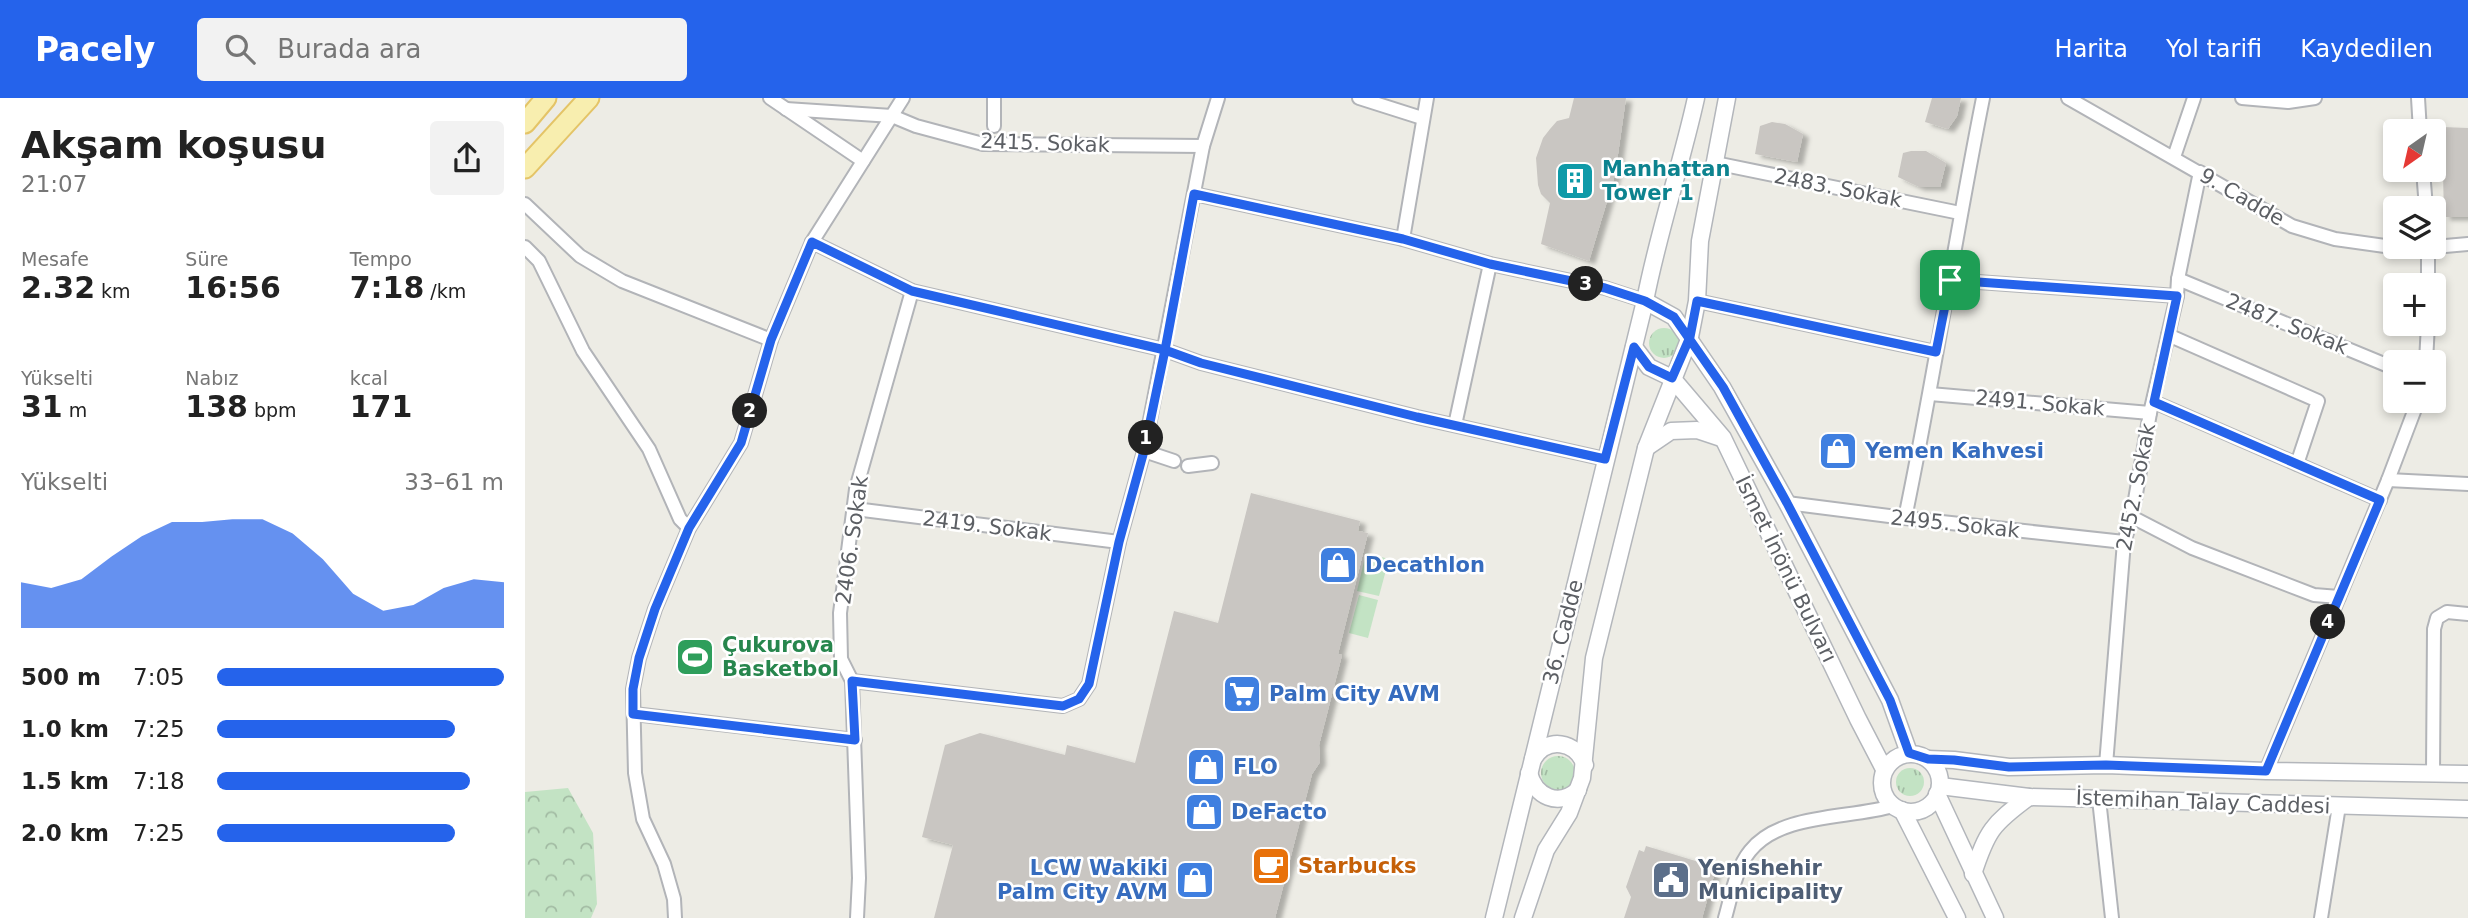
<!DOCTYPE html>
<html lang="tr">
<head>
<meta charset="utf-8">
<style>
  :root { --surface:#fff; --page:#f2f2f2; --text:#222; --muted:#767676; --accent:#2563eb }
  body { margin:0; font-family:"DejaVu Sans",sans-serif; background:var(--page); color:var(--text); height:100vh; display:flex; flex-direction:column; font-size:26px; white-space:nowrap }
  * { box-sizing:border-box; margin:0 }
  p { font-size:23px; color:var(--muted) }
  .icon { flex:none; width:38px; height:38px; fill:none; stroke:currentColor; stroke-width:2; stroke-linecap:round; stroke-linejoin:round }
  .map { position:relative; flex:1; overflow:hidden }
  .details { display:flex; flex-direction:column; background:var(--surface); width:525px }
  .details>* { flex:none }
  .needle { width:46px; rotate:214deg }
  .tools { position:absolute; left:1858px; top:21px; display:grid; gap:14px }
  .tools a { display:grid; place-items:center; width:63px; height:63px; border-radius:7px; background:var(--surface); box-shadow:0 4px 10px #0003; font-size:35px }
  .pin { position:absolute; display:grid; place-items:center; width:60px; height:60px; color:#fff; margin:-30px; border-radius:14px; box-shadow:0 4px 10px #0006 }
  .km { position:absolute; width:35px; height:35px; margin:-18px; border-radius:50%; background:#222; color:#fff; font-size:19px; line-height:35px; text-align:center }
  .round { display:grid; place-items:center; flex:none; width:74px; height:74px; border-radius:7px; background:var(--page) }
  .headline { display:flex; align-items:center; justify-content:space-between; height:119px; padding:0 21px }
  h1 { font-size:38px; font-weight:700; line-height:52px }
  .metrics { display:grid; grid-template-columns:repeat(3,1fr); gap:10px; height:119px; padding:7px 21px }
  .metrics div { display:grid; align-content:center }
  .metrics b { font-size:30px; font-weight:700 }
  .metrics small { font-size:19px; font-weight:400 }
  .metrics p { font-size:19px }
  .chart { height:196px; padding:14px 21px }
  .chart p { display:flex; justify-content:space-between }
  .chart svg { width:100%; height:126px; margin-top:7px; fill:var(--accent); opacity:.7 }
  ul { padding:0 21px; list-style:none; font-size:23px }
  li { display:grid; grid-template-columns:112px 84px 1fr; align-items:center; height:52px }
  li i { height:18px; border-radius:9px; background:var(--accent) }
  header { display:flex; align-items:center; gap:42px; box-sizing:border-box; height:98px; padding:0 35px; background:var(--accent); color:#fff }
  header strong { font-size:33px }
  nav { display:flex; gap:38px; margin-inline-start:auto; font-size:24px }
  .search { width:490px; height:63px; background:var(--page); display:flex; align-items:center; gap:18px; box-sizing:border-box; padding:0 24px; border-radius:7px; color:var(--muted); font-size:26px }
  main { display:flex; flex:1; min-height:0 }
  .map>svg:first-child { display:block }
  .grass { fill:url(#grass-tufts) }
  .forest { fill:url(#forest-crowns) }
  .pitch { fill:#c3e3c4 }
  .building { fill:#c9c6c2; filter:url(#shadow) }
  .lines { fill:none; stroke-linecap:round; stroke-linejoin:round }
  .street-casing { stroke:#b2b4b8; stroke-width:16 }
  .secondary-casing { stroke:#b3b6bb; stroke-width:19 }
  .primary-casing { stroke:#e4c467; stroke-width:23 }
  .street { stroke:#fff; stroke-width:12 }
  .secondary { stroke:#fff; stroke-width:16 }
  .primary { stroke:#f8eeaf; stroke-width:19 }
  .route-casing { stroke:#fff; stroke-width:14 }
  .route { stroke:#2563eb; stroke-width:9 }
  .labels { text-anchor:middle; stroke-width:5; stroke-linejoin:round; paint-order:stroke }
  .street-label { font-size:21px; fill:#5c5f64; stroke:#fff }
  .culture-label { font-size:21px; font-weight:bold; fill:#0d838f; stroke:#fff; text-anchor:start }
  .shop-label { font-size:21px; font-weight:bold; fill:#366cbe; stroke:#fff; text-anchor:start }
  .leisure-label { font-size:21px; font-weight:bold; fill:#27864d; stroke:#fff; text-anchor:start }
  .food-label { font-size:21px; font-weight:bold; fill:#c56008; stroke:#fff; text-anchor:start }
  .service-label { font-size:21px; font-weight:bold; fill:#4e5e75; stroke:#fff; text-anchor:start }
</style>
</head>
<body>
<header>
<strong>Pacely</strong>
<div class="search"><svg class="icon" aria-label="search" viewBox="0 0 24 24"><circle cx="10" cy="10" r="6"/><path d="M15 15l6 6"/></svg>Burada ara</div>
<nav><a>Harita</a><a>Yol tarifi</a><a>Kaydedilen</a></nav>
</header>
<main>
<section class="details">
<div class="headline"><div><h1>Akşam koşusu</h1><p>21:07</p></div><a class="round"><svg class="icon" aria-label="share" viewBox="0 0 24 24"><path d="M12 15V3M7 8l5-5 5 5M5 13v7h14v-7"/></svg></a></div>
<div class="metrics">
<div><p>Mesafe</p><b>2.32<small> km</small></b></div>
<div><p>Süre</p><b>16:56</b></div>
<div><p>Tempo</p><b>7:18<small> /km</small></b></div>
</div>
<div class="metrics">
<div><p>Yükselti</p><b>31<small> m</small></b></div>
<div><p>Nabız</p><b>138<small> bpm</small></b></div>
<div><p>kcal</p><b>171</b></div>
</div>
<div class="chart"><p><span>Yükselti</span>33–61 m</p>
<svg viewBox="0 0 160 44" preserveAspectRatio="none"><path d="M0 44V28L10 30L20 27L30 19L40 12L50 7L60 7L70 6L80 6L90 11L100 20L110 32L120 38L130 36L140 30L150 27L160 28V44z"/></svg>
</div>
<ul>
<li><b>500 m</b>7:05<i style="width:100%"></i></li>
<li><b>1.0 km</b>7:25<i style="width:83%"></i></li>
<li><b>1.5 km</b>7:18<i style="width:88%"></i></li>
<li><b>2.0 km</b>7:25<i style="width:83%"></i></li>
</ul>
</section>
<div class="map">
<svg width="1943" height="820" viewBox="0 0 1943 820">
  <defs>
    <pattern id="grass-tufts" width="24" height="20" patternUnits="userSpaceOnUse" patternTransform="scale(1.75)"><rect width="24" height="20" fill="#c3e3c4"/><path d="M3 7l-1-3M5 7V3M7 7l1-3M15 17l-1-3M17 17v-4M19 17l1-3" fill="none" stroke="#a2bba3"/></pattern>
    <pattern id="forest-crowns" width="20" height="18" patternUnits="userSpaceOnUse" patternTransform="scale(1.75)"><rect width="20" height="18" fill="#c3e3c4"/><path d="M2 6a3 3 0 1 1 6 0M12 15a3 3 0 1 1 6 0" fill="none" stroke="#a2bba3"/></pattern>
    <filter id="shadow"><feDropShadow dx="6" dy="3.5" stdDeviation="2" flood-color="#0004"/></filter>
  </defs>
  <rect width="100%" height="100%" fill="#edece5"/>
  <g class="grass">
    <circle cx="1139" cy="245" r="15"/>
    <circle cx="1033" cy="675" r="17"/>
    <circle cx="1385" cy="684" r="14"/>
  </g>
  <polygon class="forest" points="43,690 68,735 72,806 66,820 0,820 0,694"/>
  <g class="pitch">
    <polygon points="841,455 864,461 854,498 832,493"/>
    <polygon points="834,497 853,502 843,540 824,535"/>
  </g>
  <g class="building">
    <polygon points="1049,0 1101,0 1090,77 1064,163 1016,146 1025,105 1016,96 1013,87 1011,60 1018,40 1025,31 1032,23 1044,20"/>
    <polygon points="1407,0 1436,0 1432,18 1423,31 1400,24"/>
    <polygon points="1247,24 1260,26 1278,36 1272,64 1230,56 1235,28"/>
    <polygon points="1917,29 1943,30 1943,119 1919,119"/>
    <polygon points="1386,53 1401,53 1421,65 1415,89 1394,89 1373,79 1378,55"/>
    <polygon points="726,395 835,423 833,433 843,435 813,556 817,557 794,647 795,664 787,676 750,820 409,820 428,747 397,739 420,647 455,635 540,657 542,647 610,665 649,513 693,525"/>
    <polygon points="1121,748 1187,768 1186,774 1190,774 1177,820 1099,820 1106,799 1101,789 1114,752 1119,754"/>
  </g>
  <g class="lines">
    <defs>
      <g id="street">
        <polyline points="245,0 338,63"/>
        <polyline points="469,0 469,28"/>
        <polyline points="834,0 897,20"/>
        <polyline points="1543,0 1767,128 1810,141 1867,149 1908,149"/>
        <polyline points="1717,0 1763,4 1790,0"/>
        <polyline points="1893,0 1895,33"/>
        <polyline points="261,11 367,18 391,28 458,46 678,48"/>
        <polyline points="1649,59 1669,0"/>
        <polyline points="1190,65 1435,115"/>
        <polyline points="1898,72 1901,110"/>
        <polyline points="669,96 878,141 965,166 1080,190 1120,203"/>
        <polyline points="0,106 55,158 97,183 246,242"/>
        <polyline points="878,141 902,0"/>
        <polyline points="287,144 387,193 640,252 676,265 892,319 1080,361"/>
        <polyline points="0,149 14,163 58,253 124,351 155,421 164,430"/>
        <polyline points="1909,149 1943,146"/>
        <polyline points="1653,181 1871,271"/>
        <polyline points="1425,182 1652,198"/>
        <polyline points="1903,187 1903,149"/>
        <polyline points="1172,203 1411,254"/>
        <polyline points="1643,237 1793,303 1772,366"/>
        <polyline points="1901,264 1903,226"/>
        <polyline points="1405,296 1625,315"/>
        <polyline points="1629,304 1855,402"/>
        <polyline points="930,327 965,166"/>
        <polyline points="619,353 649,363"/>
        <polyline points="663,368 687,365"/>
        <polyline points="1863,382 1943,386"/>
        <polyline points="1262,405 1380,420 1599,444"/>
        <polyline points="330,411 594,444"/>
        <polyline points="1607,419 1667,450 1789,497 1814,499"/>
        <path d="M1380 420C1409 281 1430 140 1458 0"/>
        <polyline points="327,583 538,608 554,601 564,586 594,444 619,353 678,48 693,0"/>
        <polyline points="109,616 330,642"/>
        <polyline points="1581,667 1599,444 1607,419 1625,315 1652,198 1653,181 1675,74"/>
        <polyline points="1741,673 1863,382 1893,303"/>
        <polyline points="1908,675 1909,531 1912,520 1922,514 1943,516"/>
        <polyline points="1574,701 1587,820"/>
        <polyline points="150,820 149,801 139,766 118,721 110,675 108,591 114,560 130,511 164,430 216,345 246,242 287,144 378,0"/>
        <polyline points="332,820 334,780 327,583 316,561 315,515 331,391 387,193"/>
        <path d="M1200 820C1206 799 1211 770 1225 753 1255 715 1323 721 1368 708"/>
        <polyline points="1796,820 1814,708"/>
      </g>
      <g id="secondary">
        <polyline points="1120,203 1149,219 1197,289 1262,405 1365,602 1384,655"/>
        <polyline points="1109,249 1124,269 1147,280 1198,340 1333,621 1359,671"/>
        <polyline points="1121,350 1146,333 1172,332 1196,340"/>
        <circle cx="1386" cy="685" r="29"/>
        <path d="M1008 661C1022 638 1051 643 1060 667"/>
        <polyline points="1403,661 1429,662 1484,669 1581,667 1741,673 1943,676"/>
        <path d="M1004 675C1010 698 1033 710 1053 692"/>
        <polyline points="1415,688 1504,699 1943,711"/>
        <polyline points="1412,696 1470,820"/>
        <polyline points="1377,712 1432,820"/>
        <path d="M1448 776C1462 733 1467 726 1504 699"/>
        <path d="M969 820 1120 203C1133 135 1156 68 1171 0"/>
        <polyline points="998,820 1021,752 1044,715 1057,680 1069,560 1121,350 1165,239 1172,203 1175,143 1202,0"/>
      </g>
      <g id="primary">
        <polyline points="0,25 21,0"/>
        <polyline points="0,70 64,0"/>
      </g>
    </defs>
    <use href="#street" class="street-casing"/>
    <use href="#secondary" class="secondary-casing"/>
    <use href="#primary" class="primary-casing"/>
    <use href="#street" class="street"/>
    <use href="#secondary" class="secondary"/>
    <use href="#primary" class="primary"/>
  </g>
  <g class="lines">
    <defs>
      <polyline id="route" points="1425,182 1411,254 1172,203 1165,239 1147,280 1124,269 1109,249 1080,361 892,319 676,265 640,252 619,353 594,444 564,586 554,601 538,608 327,583 330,642 108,616 108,591 114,560 130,511 164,430 216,345 246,242 287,144 387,193 640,252 669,96 878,141 965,166 1080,190 1120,203 1149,219 1198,289 1262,405 1365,602 1384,655 1403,661 1429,662 1484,669 1581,667 1741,673 1855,402 1629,304 1652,198 1425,182"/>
    </defs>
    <use href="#route" class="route-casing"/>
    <use href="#route" class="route"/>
  </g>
  <defs>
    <symbol id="building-square" viewBox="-11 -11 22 22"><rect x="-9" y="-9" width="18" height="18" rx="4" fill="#0f9aa8" stroke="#fff"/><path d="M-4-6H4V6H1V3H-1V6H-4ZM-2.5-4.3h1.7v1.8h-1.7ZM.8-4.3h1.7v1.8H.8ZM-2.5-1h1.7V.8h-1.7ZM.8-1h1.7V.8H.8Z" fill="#fff"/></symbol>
    <symbol id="shop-square" viewBox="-11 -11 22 22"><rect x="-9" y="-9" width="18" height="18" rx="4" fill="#3f7fe0" stroke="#fff"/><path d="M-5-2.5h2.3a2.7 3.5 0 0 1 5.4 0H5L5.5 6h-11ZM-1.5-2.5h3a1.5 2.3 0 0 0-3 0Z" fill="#fff"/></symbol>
    <symbol id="stadium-square" viewBox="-11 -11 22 22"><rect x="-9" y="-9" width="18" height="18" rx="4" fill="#2e9e5b" stroke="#fff"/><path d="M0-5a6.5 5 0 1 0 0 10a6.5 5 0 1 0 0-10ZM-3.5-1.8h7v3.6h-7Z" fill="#fff"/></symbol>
    <symbol id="supermarket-square" viewBox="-11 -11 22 22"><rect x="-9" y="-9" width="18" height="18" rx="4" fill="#3f7fe0" stroke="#fff"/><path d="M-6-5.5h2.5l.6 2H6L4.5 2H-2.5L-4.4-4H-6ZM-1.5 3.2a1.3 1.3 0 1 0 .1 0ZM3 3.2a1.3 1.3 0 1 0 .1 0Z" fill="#fff"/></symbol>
    <symbol id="cafe-square" viewBox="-11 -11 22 22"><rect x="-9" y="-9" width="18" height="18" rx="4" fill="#e8710a" stroke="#fff"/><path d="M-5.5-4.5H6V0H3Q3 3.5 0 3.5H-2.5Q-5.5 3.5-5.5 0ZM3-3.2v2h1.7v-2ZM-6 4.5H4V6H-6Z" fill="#fff"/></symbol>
    <symbol id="civic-square" viewBox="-11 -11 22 22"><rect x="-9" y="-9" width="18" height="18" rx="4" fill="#5c6f8a" stroke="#fff"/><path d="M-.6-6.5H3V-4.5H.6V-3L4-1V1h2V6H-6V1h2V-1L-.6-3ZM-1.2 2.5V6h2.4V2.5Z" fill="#fff"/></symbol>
  </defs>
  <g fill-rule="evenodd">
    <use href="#building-square" x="1028" y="61" width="44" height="44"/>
    <use href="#shop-square" x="1291" y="331" width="44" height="44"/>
    <use href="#shop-square" x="791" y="445" width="44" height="44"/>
    <use href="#stadium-square" x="148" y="537" width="44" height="44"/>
    <use href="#supermarket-square" x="695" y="574" width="44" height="44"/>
    <use href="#shop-square" x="659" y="647" width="44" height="44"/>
    <use href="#shop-square" x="657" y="692" width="44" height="44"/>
    <use href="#cafe-square" x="724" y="746" width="44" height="44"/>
    <use href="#shop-square" x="648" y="760" width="44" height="44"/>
    <use href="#civic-square" x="1124" y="760" width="44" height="44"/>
  </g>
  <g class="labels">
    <g class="street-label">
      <text transform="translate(520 45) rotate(2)" y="7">2415. Sokak</text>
      <text transform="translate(1313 90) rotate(11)" y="7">2483. Sokak</text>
      <text transform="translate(1717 99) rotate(30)" y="7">9. Cadde</text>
      <text transform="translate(1762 226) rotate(22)" y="7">2487. Sokak</text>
      <text transform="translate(1515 305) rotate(5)" y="7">2491. Sokak</text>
      <text transform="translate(1611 389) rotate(-79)" y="7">2452. Sokak</text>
      <text transform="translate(1430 426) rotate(6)" y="7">2495. Sokak</text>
      <text transform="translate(462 428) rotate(7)" y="7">2419. Sokak</text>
      <text transform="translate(327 442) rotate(-82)" y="7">2406. Sokak</text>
      <text transform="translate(1261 471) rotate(64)" y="7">İsmet İnönü Bulvarı</text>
      <text transform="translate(1038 534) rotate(-76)" y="7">36. Cadde</text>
      <text transform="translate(1678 704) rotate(2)" y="7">İstemihan Talay Caddesi</text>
    </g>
    <g class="culture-label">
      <text x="1077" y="78">Manhattan<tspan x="1077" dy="24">Tower 1</tspan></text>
    </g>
    <g class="shop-label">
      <text x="1340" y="360">Yemen Kahvesi</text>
      <text x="840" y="474">Decathlon</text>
      <text x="744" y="603">Palm City AVM</text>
      <text x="708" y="676">FLO</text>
      <text x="706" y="721">DeFacto</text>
      <text x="643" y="777" text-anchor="end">LCW Wakiki<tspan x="643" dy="24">Palm City AVM</tspan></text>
    </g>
    <g class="leisure-label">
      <text x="197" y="554">Çukurova<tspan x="197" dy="24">Basketbol</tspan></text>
    </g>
    <g class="food-label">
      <text x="773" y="775">Starbucks</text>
    </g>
    <g class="service-label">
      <text x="1173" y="777">Yenishehir<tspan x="1173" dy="24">Municipality</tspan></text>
    </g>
  </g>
</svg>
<div class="tools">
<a><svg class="needle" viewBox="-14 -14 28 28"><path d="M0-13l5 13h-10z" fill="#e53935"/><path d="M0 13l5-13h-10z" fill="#767676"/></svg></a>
<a><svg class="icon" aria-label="layers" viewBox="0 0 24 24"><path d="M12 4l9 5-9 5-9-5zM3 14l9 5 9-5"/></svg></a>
<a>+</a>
<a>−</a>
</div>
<div class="pin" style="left:1425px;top:182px;background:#1e9e55"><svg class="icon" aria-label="arrive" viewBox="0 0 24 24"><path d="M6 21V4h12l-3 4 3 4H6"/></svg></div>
<b class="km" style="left:621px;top:340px">1</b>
<b class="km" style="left:225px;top:313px">2</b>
<b class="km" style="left:1061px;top:186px">3</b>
<b class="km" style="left:1803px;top:524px">4</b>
</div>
</main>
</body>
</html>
